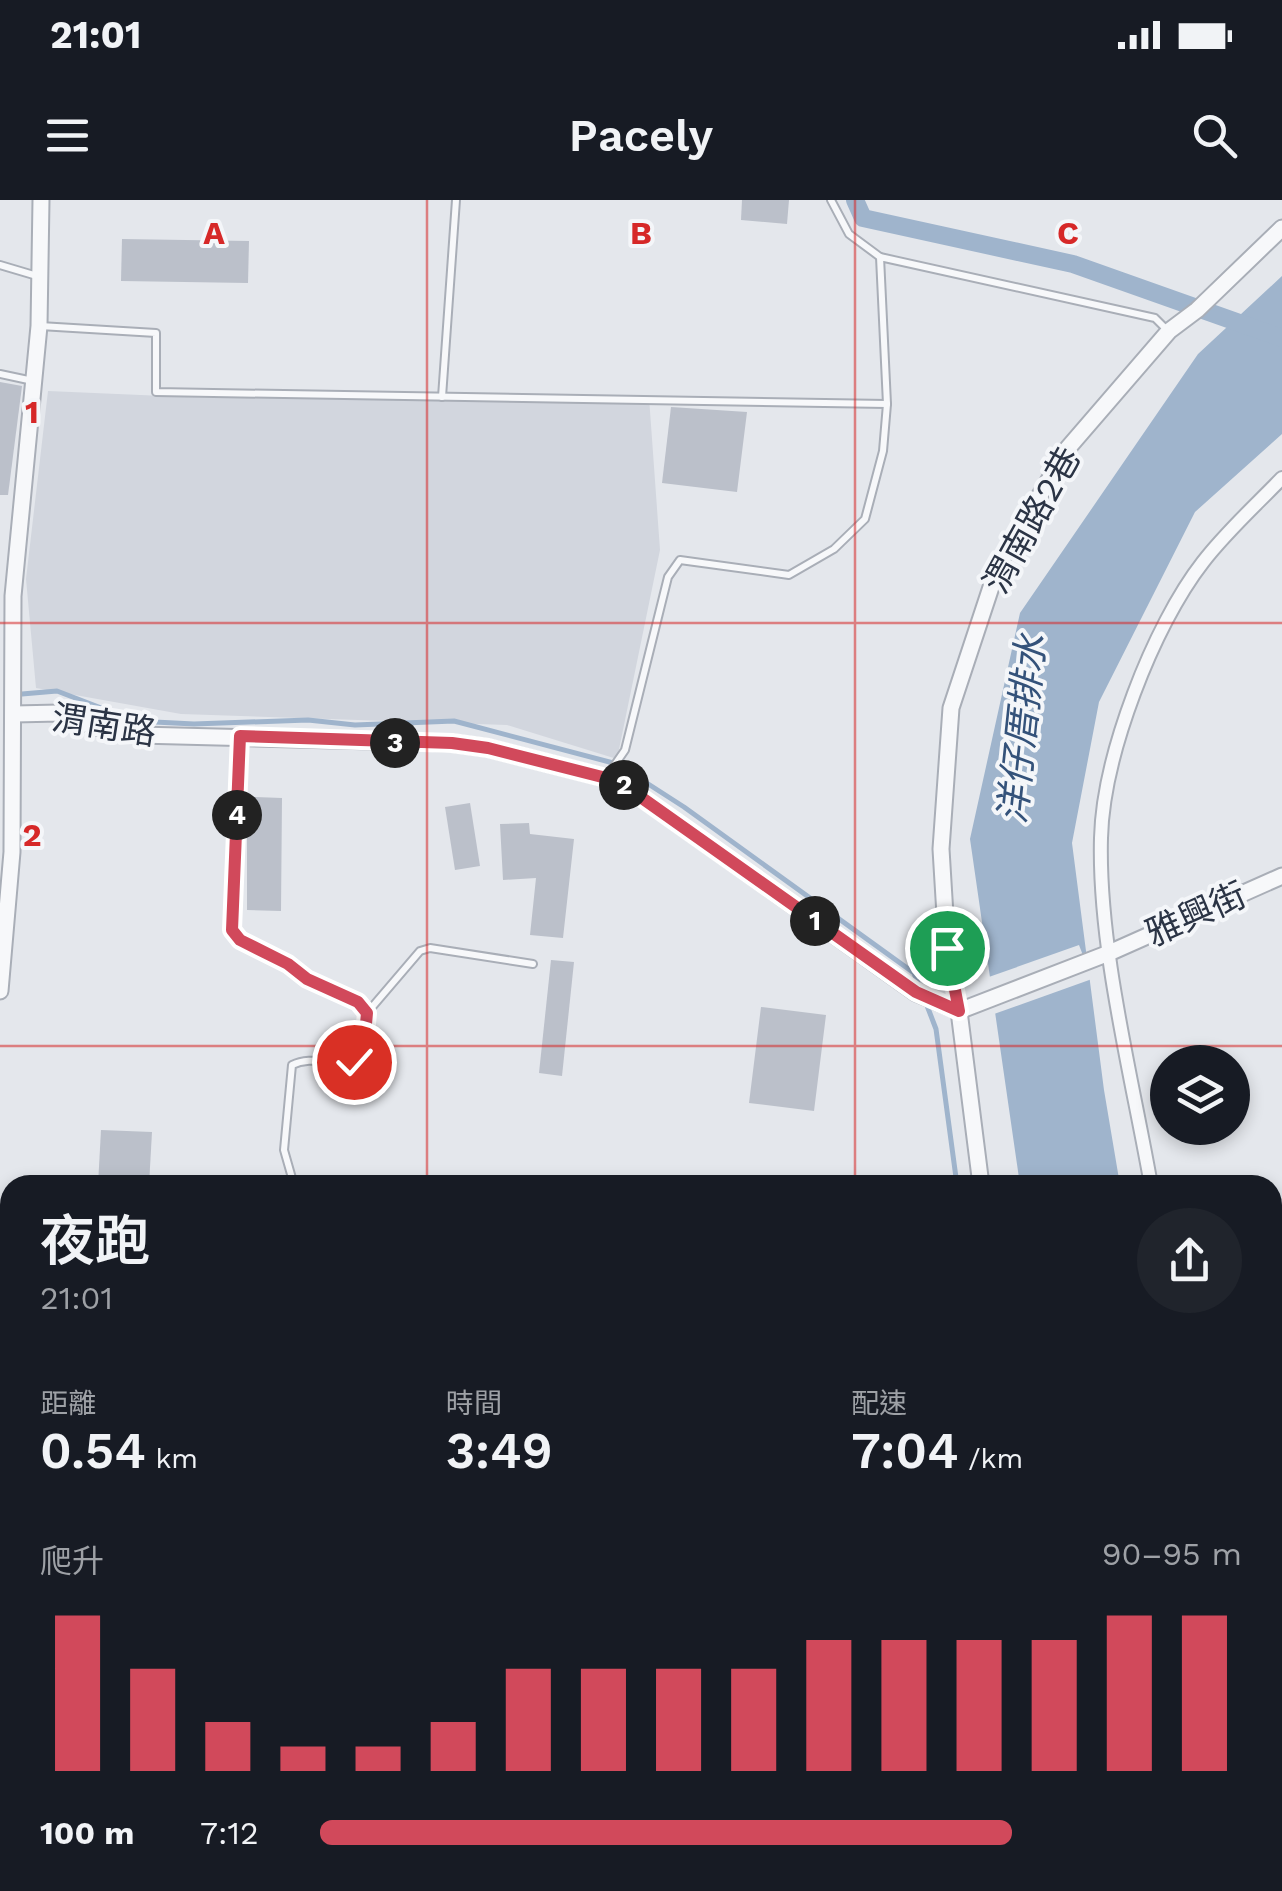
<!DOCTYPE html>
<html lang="zh-TW">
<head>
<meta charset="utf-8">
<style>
  :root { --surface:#171b24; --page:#20242c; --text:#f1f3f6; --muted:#9ea1a6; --accent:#d1495b }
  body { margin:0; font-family:"Work Sans","Noto Sans TC",sans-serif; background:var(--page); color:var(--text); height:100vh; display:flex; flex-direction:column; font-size:38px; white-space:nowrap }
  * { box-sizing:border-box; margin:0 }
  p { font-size:32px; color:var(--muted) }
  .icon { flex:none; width:55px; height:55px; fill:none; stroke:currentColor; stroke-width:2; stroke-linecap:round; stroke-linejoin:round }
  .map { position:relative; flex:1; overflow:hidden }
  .sheet { position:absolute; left:0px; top:975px; width:1282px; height:718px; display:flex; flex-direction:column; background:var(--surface); border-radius:30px 30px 0 0; box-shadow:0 5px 15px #0003 }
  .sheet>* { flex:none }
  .controls { position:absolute; left:1150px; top:845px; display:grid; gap:20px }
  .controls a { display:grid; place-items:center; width:100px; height:100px; border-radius:50%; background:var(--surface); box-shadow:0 5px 15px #0003; font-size:50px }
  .pin { position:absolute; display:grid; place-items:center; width:85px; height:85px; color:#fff; margin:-42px; border:5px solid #fff; border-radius:50%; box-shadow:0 2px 10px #0007 }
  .km { position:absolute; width:50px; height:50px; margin:-25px; border-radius:50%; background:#222; color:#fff; font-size:28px; line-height:50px; text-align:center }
  .round { display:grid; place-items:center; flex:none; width:105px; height:105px; border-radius:52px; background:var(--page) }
  .headline { display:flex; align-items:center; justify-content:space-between; height:170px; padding:0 40px }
  h1 { font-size:55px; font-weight:600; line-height:75px }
  .figures { display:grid; grid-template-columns:repeat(3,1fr); gap:15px; height:170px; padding:10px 40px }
  .figures div { display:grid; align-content:center }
  .figures b { font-size:50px; font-weight:600 }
  .figures small { font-size:28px; font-weight:400 }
  .figures p { font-size:28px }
  .chart { height:280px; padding:20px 40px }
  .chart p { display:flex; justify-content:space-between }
  .chart svg { width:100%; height:180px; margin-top:10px; stroke:var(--accent); stroke-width:6 }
  ul { padding:0 40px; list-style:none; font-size:32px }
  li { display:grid; grid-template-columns:160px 120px 1fr; align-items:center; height:75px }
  li i { height:25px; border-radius:12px; background:var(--accent) }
  .status { display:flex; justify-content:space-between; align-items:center; height:70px; padding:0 50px; background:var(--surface); direction:ltr }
  .status svg { height:28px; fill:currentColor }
  header { display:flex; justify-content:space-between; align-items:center; height:130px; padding:0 40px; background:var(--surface); font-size:45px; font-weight:600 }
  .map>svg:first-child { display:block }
  .built { fill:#d2d6de }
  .water { fill:#9fb4cc }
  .pier { fill:#e4e7ec }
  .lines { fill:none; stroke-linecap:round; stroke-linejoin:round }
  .stream { stroke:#9fb4cc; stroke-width:5 }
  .canal { stroke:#9fb4cc; stroke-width:18 }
  .building { fill:#bbc0ca }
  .service-casing { stroke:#a9aeb7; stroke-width:10 }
  .minor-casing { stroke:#a9aeb7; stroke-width:16 }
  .tertiary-casing { stroke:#a9aeb7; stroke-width:19 }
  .service { stroke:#f7f8fa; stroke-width:6 }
  .minor { stroke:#f7f8fa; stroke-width:12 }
  .tertiary { stroke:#f7f8fa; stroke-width:15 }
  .route-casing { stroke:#fff; stroke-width:20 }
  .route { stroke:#d1495b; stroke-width:12 }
  .grid { fill:none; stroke:#d62828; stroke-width:2.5; stroke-opacity:0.55 }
  .labels { text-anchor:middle; stroke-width:8; stroke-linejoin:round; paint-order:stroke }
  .street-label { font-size:35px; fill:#2b3445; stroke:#f4f6f9 }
  .water-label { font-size:38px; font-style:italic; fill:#34527a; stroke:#f4f6f9 }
  .grid-label { font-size:32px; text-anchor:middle; font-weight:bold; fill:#d62828; stroke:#f4f6f9; stroke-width:8; stroke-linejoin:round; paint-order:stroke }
</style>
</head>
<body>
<div class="status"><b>21:01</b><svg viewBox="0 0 49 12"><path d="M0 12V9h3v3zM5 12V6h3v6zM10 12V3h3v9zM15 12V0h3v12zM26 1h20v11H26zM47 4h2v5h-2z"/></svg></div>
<header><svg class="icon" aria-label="menu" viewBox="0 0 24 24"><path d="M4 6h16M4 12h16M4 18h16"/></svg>Pacely<svg class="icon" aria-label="search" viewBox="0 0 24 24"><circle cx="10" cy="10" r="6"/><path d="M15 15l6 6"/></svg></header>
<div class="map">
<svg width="1282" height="1691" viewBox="0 0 1282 1691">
  <rect width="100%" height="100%" fill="#e4e7ec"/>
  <polygon class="built" points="48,191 210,198 649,197 660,350 617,559 507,525 181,514 36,488 26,379"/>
  <g class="water">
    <polygon points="1282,76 1282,234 1195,312 1099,502 1072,643 1104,890 1120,985 1020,985 970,639 1020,413 1198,154"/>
    <polygon points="1049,1683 1049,1682 1153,1683 1152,1691 1046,1691"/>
  </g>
  <polygon class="pier" points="1079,745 1092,779 994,814 986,778"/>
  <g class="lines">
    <g class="stream">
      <polyline points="22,494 57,491 135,521 194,524 308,520 355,525 454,521 617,564 684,607 914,773 920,789"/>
      <polyline points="926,803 936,829 957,985"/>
      <polyline points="989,1691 991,1682"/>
    </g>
    <polyline class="canal" points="855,0 863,18 1073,64 1282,138"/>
  </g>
  <g class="building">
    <polygon points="742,0 789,0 787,24 741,20"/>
    <polygon points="122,39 249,41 248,83 121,81"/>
    <polygon points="0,182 22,186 8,295 0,295"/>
    <polygon points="671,207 747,212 737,292 662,283"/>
    <polygon points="255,597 282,598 281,711 247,710 247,624 254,624"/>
    <polygon points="470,603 480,666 455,670 445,607"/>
    <polygon points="529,623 530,634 574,639 563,738 530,735 536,678 503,680 500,624"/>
    <polygon points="551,760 574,762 562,876 539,873"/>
    <polygon points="761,807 826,815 814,911 749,903"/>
    <polygon points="101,930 152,932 149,985 98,985"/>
  </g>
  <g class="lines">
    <defs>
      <g id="service">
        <polyline points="831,0 849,34 880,57"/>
        <polyline points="0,65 37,76"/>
        <polyline points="40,126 156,133 156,192 887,204 880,57 1155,118 1168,131"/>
        <polyline points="0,174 33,181"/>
        <polyline points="442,197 456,0"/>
        <path d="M240 540 231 729 240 740 288 764 307 779 358 802 367 813 363 855C342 869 315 854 292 865L284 950 294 985"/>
        <polyline points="607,576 625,550 668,377 680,360 789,375 834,349 865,319 883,251 887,204"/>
        <polyline points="367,813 420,751 430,748 533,764"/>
        <polyline points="295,982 318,985"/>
        <polyline points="0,1524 10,1524"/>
        <polyline points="172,1691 172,1682"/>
      </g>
      <g id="minor">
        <path d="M1151 985C1132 877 1098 746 1101 638 1103 556 1153 426 1203 362 1226 332 1256 305 1282 278"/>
        <polyline points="1201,1691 1202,1682"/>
      </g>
      <g id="tertiary">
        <polyline points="14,514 59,513 96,527 139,535 452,543 488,548 618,581 916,793 959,811"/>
        <polyline points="0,791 12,652 13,396 39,126 41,0"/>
        <polyline points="959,811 1109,753 1282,676"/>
        <polyline points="981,985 959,811 947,748 941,649 951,508 998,366 1068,248 1169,131 1197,110 1282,28"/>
        <polyline points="1015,1691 1017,1682"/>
      </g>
    </defs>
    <use href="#service" class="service-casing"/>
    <use href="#minor" class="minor-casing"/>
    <use href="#tertiary" class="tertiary-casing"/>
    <use href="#service" class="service"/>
    <use href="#minor" class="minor"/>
    <use href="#tertiary" class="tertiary"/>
  </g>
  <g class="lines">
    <defs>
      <polyline id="route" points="354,862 363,856 367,813 358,802 307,779 288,764 240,740 232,730 240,536 452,543 488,548 618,581 916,792 959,811 947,748"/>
    </defs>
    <use href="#route" class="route-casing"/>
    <use href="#route" class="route"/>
  </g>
  <path class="grid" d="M427 0V985M855 0V985M0 423H1282M0 846H1282M0 1268H10M1272 1268H1282M427 1682V1691M855 1682V1691"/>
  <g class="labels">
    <g class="street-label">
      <text transform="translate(1032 320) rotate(-61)" y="12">渭南路2巷</text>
      <text transform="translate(104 525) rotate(9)" y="12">渭南路</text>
      <text transform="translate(1196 714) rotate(-24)" y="12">雅興街</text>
    </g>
    <g class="water-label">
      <text transform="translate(1022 529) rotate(-84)" y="13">洋仔厝排水</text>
    </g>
  </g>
  <g class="grid-label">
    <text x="214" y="44">A</text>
    <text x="641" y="44">B</text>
    <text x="1068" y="44">C</text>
    <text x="32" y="223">1</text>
    <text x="32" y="646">2</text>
  </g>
</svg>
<div class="controls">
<a><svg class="icon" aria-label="layers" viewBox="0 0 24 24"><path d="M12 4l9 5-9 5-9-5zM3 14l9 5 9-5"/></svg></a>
</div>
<div class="pin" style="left:947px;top:748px;background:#1e9e55"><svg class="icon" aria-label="arrive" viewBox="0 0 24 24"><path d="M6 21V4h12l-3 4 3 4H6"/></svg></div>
<div class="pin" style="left:354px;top:862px;background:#d93025"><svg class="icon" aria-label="check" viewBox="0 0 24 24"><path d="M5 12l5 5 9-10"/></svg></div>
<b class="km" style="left:815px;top:721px">1</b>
<b class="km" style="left:624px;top:585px">2</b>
<b class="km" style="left:395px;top:543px">3</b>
<b class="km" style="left:237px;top:615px">4</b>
<section class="sheet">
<div class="headline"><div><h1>夜跑</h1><p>21:01</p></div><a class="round"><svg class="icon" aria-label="share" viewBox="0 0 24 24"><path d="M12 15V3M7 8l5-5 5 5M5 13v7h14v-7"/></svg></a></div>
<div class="figures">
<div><p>距離</p><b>0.54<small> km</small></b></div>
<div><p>時間</p><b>3:49</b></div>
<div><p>配速</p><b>7:04<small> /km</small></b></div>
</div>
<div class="chart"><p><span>爬升</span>90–95 m</p>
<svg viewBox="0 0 160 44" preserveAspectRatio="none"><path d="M5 44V6M15 44V19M25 44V32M35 44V38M45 44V38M55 44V32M65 44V19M75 44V19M85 44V19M95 44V19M105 44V12M115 44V12M125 44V12M135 44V12M145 44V6M155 44V6"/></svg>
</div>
<ul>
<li><b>100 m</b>7:12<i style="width:75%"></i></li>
</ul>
</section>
</div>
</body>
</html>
